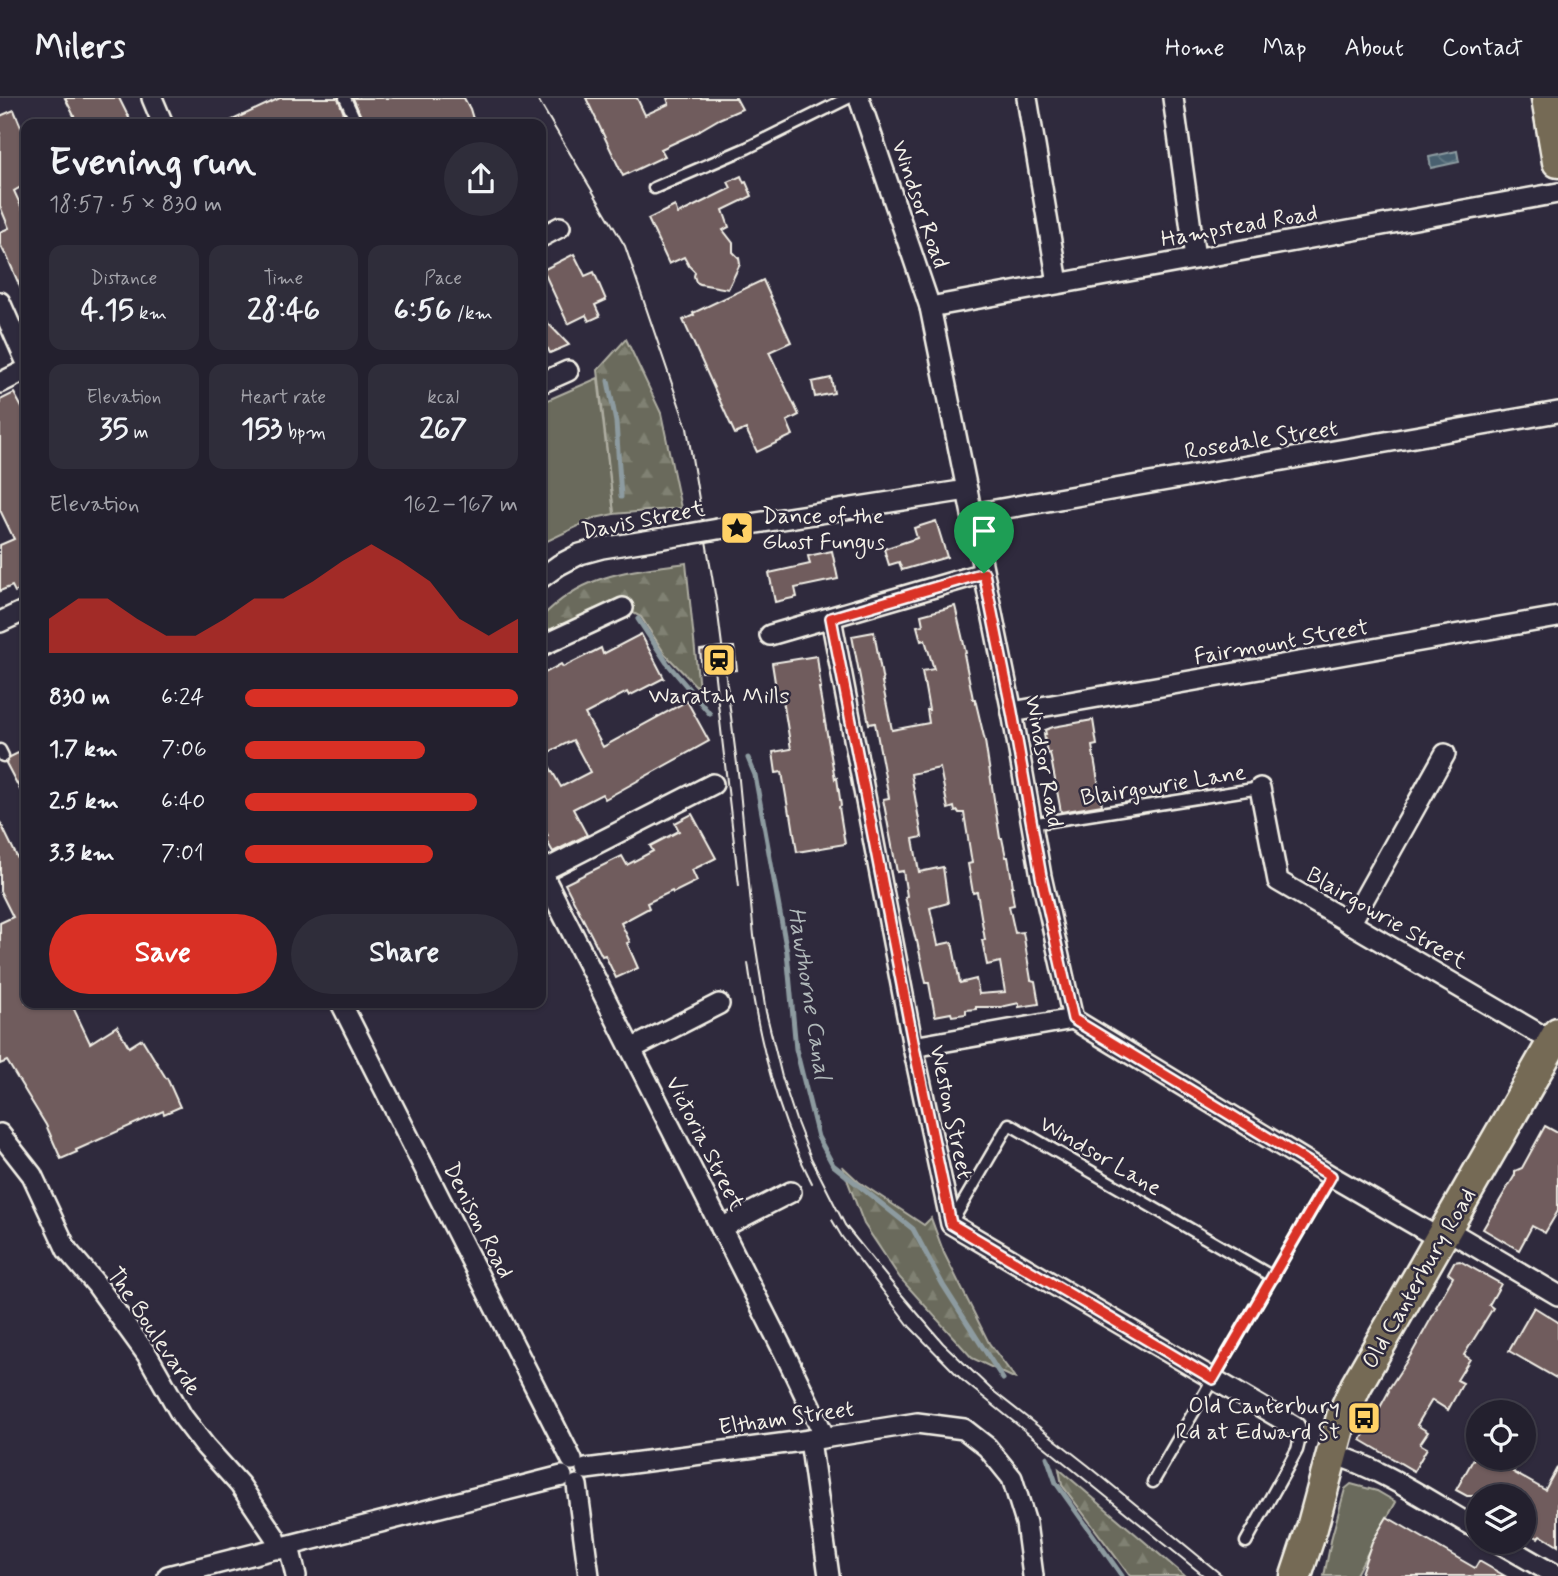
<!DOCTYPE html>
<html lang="en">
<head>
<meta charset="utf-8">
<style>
  :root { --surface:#23202e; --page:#2f2d3a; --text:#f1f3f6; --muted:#a3a3aa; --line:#403e4a; --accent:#d93025 }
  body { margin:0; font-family:Mynerve,sans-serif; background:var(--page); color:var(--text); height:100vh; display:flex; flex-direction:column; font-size:26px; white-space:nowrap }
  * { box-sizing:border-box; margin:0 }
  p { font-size:23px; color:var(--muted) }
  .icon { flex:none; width:38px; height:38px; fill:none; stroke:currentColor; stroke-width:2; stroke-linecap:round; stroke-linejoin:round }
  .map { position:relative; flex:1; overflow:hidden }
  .sheet { position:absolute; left:21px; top:21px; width:525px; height:889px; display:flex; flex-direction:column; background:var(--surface); border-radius:14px; box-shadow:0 2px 5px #0004,0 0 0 2px var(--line) }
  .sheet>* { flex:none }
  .fabs { position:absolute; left:1466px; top:1302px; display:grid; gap:14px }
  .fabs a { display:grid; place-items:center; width:70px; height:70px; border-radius:50%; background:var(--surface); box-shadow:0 2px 5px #0004,0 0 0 2px var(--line); font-size:35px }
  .pin { position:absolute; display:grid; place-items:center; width:60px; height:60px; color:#fff; margin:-72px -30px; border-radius:50% 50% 50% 0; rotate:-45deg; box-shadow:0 0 7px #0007 }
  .pin .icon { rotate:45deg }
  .round { display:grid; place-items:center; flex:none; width:74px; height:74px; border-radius:37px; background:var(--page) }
  .overview { display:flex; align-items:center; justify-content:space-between; height:119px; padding:0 28px }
  h1 { font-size:38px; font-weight:700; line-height:52px }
  .metrics { display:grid; grid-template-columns:repeat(3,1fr); gap:10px; height:119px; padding:7px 28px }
  .metrics div { display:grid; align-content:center; border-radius:14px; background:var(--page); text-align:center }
  .metrics b { font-size:30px; font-weight:700 }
  .metrics small { font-size:19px; font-weight:400 }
  .metrics p { font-size:19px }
  .chart { height:196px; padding:14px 28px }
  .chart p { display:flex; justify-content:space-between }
  .chart svg { width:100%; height:126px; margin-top:7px; fill:var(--accent); opacity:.7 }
  .cta { display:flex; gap:14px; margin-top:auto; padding:14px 28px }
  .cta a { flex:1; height:80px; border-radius:42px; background:var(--accent); color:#fff; font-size:28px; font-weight:700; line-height:80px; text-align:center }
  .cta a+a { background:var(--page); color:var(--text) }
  ul { padding:0 28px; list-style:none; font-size:23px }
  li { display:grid; grid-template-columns:112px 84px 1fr; align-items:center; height:52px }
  li i { height:18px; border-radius:9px; background:var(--accent) }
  header { display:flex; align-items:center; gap:42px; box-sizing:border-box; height:98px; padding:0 35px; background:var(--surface); border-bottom:2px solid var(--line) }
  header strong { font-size:33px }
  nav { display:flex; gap:38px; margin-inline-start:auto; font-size:24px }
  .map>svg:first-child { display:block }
  .built { fill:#423947 }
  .forest { fill:url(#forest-firs); stroke:#afaea2; stroke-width:2 }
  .green { fill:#6a6b5c; stroke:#afaea2; stroke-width:2 }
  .water { fill:url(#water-waves); stroke:#8d9ba0; stroke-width:2 }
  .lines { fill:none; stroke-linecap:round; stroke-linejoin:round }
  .stream { stroke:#8d9ba0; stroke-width:5 }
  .building { fill:#705c5d; stroke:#f4f1e8; stroke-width:2; fill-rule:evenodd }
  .service-casing { stroke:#f4f1e8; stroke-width:15 }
  .minor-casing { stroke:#f4f1e8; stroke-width:24 }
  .primary-casing { stroke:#f4f1e8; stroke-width:35 }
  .service { stroke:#2f2a3d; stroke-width:10 }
  .minor { stroke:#2f2a3d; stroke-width:19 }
  .primary { stroke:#756a55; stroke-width:30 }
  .tram { stroke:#f4f1e8; stroke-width:2 }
  .minor-bridge-casing { stroke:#f4f1e8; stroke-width:24; stroke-linecap:butt }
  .minor-bridge { stroke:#2f2a3d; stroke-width:19 }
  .route-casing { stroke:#fff; stroke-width:14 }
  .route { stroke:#d93025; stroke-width:9 }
  .labels { text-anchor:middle; stroke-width:5; stroke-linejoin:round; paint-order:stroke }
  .street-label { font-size:23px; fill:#f4f1e8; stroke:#2f2a3d }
  .poi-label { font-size:23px; fill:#f4f1e8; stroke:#2f2a3d; text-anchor:start }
  .water-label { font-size:24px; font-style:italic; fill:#afb7b8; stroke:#2f2a3d }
</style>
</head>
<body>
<header>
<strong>Milers</strong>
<nav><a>Home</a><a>Map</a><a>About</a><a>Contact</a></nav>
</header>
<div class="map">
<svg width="1558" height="1478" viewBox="0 0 1558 1478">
  <defs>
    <pattern id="forest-firs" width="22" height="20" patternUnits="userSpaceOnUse" patternTransform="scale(1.75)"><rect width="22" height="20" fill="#6a6b5c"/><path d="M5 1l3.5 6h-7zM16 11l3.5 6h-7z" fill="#808173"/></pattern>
    <pattern id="water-waves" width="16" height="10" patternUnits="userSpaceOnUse" patternTransform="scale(1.75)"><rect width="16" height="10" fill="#486170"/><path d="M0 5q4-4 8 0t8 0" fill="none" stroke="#637884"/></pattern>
  </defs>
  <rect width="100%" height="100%" fill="#2f2a3d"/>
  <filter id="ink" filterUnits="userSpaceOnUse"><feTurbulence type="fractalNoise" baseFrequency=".0143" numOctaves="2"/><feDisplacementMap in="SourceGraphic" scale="14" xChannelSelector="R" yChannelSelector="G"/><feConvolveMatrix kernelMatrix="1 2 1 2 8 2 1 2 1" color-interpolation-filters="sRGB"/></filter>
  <g filter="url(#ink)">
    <polygon class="built" points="26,88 26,120 0,132 0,100"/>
    <g class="forest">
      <polygon points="626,241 661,315 681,410 614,416 598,272"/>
      <path d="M686 465 699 591 665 556 641 519 617 506 541 535V520C583 475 629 473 686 465Z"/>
      <polygon points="842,1068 859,1084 924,1127 931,1120 944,1155 989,1245 1016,1281 972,1260 900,1180 864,1126"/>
      <polygon points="1059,1371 1185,1478 1130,1478 1062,1387"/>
    </g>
    <g class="green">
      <polygon points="598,280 614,416 595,420 541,446 541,305"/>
      <polygon points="1351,1386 1377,1393 1396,1404 1355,1478 1324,1478 1332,1438 1345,1391"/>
    </g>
    <polygon class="water" points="1457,53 1459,64 1431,70 1429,59"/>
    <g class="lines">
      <g class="stream">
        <polyline points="608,283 616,324 621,399"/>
        <polyline points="638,521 667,565 710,616"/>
        <polyline points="748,660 755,677 787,854 796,951 818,1039 833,1067 913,1131 943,1187 1003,1281"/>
        <polyline points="1047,1359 1056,1385 1122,1478"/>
      </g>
    </g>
    <g class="building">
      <polygon points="65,0 119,0 132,26 78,26"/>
      <polygon points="280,0 338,0 344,16 323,26 224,26"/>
      <polygon points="353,0 464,0 470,11 473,21 460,26 364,26"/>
      <polygon points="586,0 637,0 645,17 669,6 667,0 736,0 742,11 719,21 700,32 700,33 661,51 665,58 623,78"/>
      <polygon points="14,12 26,41 26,86 14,93 26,119 26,203 6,156 5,156 0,146 0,134 9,130 0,108 0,18"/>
      <polygon points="741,78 744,85 746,84 752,98 723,112 729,129 723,132 733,145 733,154 739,160 740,166 728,191 700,186 696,184 694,178 695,174 689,168 684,159 669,166 648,121 675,108 678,116 731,90 728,84"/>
      <polygon points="574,156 585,178 594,174 606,202 595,207 600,218 589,223 586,217 568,226 543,172"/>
      <polygon points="763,182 791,244 769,254 799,317 787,323 793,337 757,354 746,331 735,336 683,222 694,217 693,215"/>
      <polygon points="541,218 569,247 550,255 548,251 541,255"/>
      <polygon points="831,280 834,295 815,299 812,284"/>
      <polygon points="14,295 26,317 26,488 15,494 12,488 0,493 0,447 14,441 0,412 0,302"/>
      <polygon points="936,423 947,459 902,472 899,464 889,467 884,451 917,440 914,430"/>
      <polygon points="832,453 838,481 795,490 797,499 775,504 769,475 810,466 808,458"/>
      <path d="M955 508 966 555 964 556 973 601H975L985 643 1000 740H1002L1006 759H1008L1013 788H1011L1014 807 1009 808 1015 835 1023 834 1031 882 1035 883 1039 906 1019 909V905L1001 909H976V911L966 912V916L952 918 951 915 935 918 929 885H926L917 843H916L905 799 907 798 903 773 897 774 883 701 889 700 875 625 869 626 852 538 874 534 883 584H882L892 632 929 625 927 612H929L922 573 934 571 925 542 921 543 917 528 923 527 921 517ZM940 670 948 711 954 709 955 714 958 713 959 715H964L972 765 968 766 973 795 977 794 985 842H982L987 867 1000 864 1005 894 979 896 976 881 960 885 952 844 938 847 930 810 948 805 943 769 919 774 913 741 922 739 911 676Z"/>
      <path d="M641 536 664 580 629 598 627 594 585 616 603 649 687 603 709 643 605 701 602 696 573 711 587 737 553 754 545 740 548 738 541 723V577L561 566 563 569 601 550 603 556ZM573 642 590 674 561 689 543 657Z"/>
      <polygon points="720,549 734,549 737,572 702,574 700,552"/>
      <polygon points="817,558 821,590 819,590 835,681 837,680 841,708 839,709 845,746 797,754 791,716 789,716 782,674 776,675 773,654 791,651 783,602 778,603 772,565"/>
      <polygon points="1093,622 1097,647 1092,648 1102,707 1061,714 1050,655 1047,656 1044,636 1046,636 1045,632 1053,629"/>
      <polygon points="26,651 26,703 6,665 10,659"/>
      <polygon points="692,716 716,760 692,772 697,783 673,795 672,793 647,805 649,810 621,825 630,844 627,845 638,870 616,880 605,857 602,858 565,786 622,758 627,767 653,753 650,748 679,733 675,725"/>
      <polygon points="0,724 18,761 26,757 26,905 71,905 90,945 117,928 129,949 142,941 166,980 167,980 180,1009 164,1016 163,1013 76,1052 77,1054 61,1061 46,1027 7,963 0,966 0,825 13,819 0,793"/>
      <polygon points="1545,1028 1558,1035 1558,1113 1545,1135 1532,1128 1519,1152 1483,1131 1515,1077 1515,1073 1522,1070"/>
      <polygon points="1460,1163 1501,1186 1489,1207 1493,1210 1464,1257 1470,1261 1457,1282 1463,1285 1448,1312 1432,1302 1417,1327 1428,1334 1420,1346 1427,1350 1414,1373 1361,1342 1377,1315 1389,1293 1388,1292 1412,1255 1437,1210 1436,1209 1453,1179 1448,1175 1454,1164"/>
      <polygon points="1534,1209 1558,1224 1558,1281 1509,1253"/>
      <polygon points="1474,1360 1521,1360 1513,1374 1545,1392 1558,1368 1558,1448 1540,1437 1538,1440 1524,1432 1524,1398 1467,1398 1456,1392"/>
      <polygon points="1387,1419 1475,1470 1479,1463 1505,1478 1360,1478 1372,1444"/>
    </g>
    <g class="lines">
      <defs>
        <g id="service">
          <polyline points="345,0 357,26"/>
          <polyline points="654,90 747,50 848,0"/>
          <polyline points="0,652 3,658"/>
          <polyline points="1031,726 1260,690"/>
          <polyline points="953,1122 1009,1026 1273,1179"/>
          <polyline points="1153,1384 1331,1078"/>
          <polyline points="1246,1444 1297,1352 1299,1344 1295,1329"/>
        </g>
        <g id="minor">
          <polyline points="152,0 163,26"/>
          <polyline points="859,0 930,209 1012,614 1041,778 1073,921 1331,1078 1440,1141"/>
          <polyline points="1027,0 1058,185"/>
          <polyline points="1173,0 1195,160"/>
          <polyline points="541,139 560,129"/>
          <polyline points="0,204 26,263"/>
          <polyline points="930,209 1558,95"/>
          <polyline points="0,285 26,272"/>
          <polyline points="541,285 568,273"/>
          <polyline points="972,416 1558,314"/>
          <polyline points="718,431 967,392"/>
          <polyline points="541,480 559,467 580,456 602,450 689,436"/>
          <polyline points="831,520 913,949 951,1126 1295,1329"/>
          <polyline points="0,524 26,512"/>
          <polyline points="770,537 983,475"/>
          <polyline points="541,548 623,510"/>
          <polyline points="1012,614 1558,519"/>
          <polyline points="1260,690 1278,783 1553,944"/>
          <polyline points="541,773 788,1262 825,1339"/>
          <polyline points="541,774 713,686"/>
          <polyline points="1350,826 1445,656"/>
          <polyline points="341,905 572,1362"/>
          <polyline points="913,949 1073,921"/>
          <polyline points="631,951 719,906"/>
          <polyline points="0,1036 32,1077 67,1152 96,1186 148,1258 182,1318 205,1348 240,1387 275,1439 279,1451"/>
          <polyline points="721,1130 791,1094"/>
          <polyline points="1446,1131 1558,1197"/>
          <polyline points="810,1342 829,1478"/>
          <path d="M1332 1356C1382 1370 1433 1406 1479 1432"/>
          <polyline points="586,1371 810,1342 917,1325 964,1331 987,1349 1012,1380 1026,1425 1033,1478"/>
          <polyline points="577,1387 589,1478"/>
          <polyline points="1498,1444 1557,1478"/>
          <polyline points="289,1448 296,1478"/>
          <polyline points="168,1478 562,1378"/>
        </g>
        <g id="primary">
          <polyline points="1547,0 1558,64"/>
          <polyline points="1296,1478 1312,1430 1342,1319 1356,1288 1558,935"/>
        </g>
      </defs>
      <use href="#service" class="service-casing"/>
      <use href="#minor" class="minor-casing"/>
      <use href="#primary" class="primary-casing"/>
      <use href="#service" class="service"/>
      <use href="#minor" class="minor"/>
      <use href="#primary" class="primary"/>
      <g class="tram">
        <polyline points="537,0 625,148 687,330 717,508 739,682 754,838 766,914 782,979 796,1022 811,1060 845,1127 896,1190 943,1245 992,1292 1089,1368 1223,1478"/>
        <polyline points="713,562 739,788"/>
        <path d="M748 865C758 941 777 1017 812 1085"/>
        <polyline points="832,1122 842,1139 910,1229 962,1282 1204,1478"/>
      </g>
      <defs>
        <polyline id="minor-bridge" points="689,436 718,431"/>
      </defs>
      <use href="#minor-bridge" class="minor-bridge-casing"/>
      <use href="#minor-bridge" class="minor-bridge"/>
    </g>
  </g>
  <g class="lines" filter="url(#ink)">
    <defs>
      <polygon id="route" points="984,475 1012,614 1041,778 1073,921 1331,1078 1213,1281 951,1126 914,949 831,520"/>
    </defs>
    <use href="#route" class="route-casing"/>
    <use href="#route" class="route"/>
  </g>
  <defs>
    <symbol id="sight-square" viewBox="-11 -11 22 22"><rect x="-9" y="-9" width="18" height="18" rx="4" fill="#ffd166" stroke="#2f2a3d"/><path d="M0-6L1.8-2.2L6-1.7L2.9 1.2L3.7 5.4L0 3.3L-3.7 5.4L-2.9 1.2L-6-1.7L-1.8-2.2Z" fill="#111"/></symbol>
    <symbol id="station-square" viewBox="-11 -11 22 22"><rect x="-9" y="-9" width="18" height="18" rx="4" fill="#ffd166" stroke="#2f2a3d"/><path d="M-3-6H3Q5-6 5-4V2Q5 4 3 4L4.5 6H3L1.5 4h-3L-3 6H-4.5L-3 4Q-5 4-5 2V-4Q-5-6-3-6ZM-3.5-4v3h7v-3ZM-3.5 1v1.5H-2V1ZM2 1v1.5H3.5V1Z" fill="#111"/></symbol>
    <symbol id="bus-square" viewBox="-11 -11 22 22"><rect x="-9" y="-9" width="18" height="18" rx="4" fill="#ffd166" stroke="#2f2a3d"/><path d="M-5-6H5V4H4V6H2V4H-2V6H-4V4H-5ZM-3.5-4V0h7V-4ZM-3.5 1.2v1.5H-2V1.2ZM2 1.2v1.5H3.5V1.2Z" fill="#111"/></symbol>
  </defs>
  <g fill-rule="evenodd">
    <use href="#sight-square" x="718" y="411" width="38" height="38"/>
    <use href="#station-square" x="700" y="543" width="38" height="38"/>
    <use href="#bus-square" x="1345" y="1301" width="38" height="38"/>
  </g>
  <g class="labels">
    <g class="street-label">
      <text transform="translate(921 106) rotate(71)" y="8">Windsor Road</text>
      <text transform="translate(1239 127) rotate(-10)" y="8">Hampstead Road</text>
      <text transform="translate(1261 341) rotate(-9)" y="8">Rosedale Street</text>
      <text transform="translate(643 421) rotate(-11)" y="8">Davis Street</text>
      <text transform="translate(1281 543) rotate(-10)" y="8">Fairmount Street</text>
      <text transform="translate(1045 663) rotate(80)" y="8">Windsor Road</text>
      <text transform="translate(1163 686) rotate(-9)" y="8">Blairgowrie Lane</text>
      <text transform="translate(1387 819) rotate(30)" y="8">Blairgowrie Street</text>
      <text transform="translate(952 1014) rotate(78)" y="8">Weston Street</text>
      <text transform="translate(706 1045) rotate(63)" y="8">Victoria Street</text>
      <text transform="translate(1101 1057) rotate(30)" y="8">Windsor Lane</text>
      <text transform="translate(479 1122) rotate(63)" y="8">Denison Road</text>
      <text transform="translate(1418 1180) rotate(-60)" y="8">Old Canterbury Road</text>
      <text transform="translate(155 1233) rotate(56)" y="8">The Boulevarde</text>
      <text transform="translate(786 1319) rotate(-8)" y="8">Eltham Street</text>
    </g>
    <g class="poi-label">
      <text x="762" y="425">Dance of the<tspan x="762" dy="26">Ghost Fungus</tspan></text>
      <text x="719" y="605" text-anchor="middle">Waratah Mills</text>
      <text x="1340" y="1315" text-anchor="end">Old Canterbury<tspan x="1340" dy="26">Rd at Edward St</tspan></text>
    </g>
    <g class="water-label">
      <text transform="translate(810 895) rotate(81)" y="8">Hawthorne Canal</text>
    </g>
  </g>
</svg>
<div class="fabs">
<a><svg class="icon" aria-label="locate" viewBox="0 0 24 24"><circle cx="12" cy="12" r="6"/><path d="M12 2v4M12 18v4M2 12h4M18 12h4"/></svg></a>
<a><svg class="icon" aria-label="layers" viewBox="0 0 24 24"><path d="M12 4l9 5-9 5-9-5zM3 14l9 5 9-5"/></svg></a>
</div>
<div class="pin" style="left:984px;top:475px;background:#1e9e55"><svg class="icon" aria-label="arrive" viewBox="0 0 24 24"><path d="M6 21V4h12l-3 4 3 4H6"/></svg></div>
<section class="sheet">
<div class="overview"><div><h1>Evening run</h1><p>18:57 · 5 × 830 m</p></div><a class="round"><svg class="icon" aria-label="share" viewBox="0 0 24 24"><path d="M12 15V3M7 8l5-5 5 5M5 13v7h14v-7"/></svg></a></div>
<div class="metrics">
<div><p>Distance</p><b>4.15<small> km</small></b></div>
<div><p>Time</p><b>28:46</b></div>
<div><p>Pace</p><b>6:56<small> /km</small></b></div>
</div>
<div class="metrics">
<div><p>Elevation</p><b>35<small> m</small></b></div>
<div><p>Heart rate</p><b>153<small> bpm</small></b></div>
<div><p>kcal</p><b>267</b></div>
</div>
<div class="chart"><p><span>Elevation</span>162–167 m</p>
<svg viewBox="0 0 160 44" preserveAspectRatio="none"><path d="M0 44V32L10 25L20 25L30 32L40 38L50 38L60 32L70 25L80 25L90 19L100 12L110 6L120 12L130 19L140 32L150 38L160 32V44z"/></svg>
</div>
<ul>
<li><b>830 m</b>6:24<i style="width:100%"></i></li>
<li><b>1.7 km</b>7:06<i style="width:66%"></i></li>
<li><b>2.5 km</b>6:40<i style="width:85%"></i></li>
<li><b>3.3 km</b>7:01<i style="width:69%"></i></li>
</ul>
<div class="cta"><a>Save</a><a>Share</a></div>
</section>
</div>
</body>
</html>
